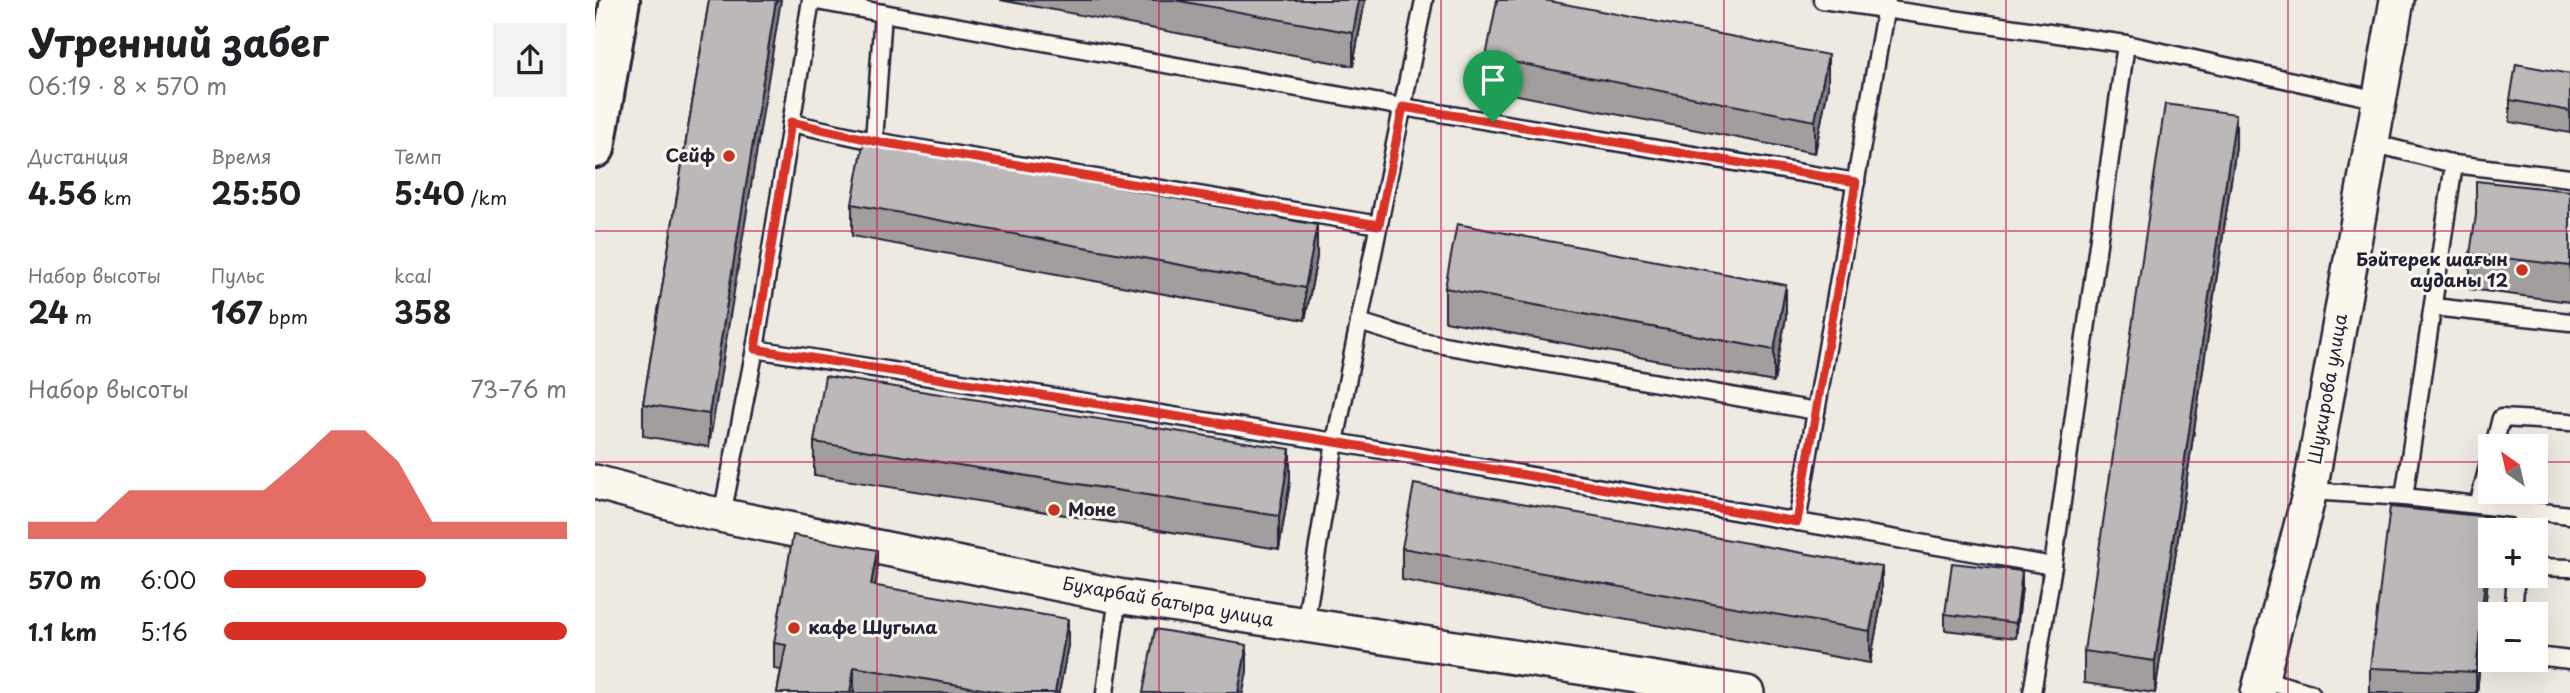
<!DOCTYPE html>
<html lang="ru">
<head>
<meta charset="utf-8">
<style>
  :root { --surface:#fff; --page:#f2f2f2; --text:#202124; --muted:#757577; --accent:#d93025 }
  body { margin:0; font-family:"Playpen Sans",sans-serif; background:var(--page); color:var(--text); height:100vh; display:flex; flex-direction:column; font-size:26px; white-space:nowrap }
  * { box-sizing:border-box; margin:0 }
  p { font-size:23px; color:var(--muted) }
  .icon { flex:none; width:38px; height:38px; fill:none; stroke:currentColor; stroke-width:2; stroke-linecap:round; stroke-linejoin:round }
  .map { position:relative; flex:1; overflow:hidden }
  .side { display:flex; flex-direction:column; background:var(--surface); width:595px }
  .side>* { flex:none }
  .needle { width:46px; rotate:326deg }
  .fabs { position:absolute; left:1883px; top:434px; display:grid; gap:14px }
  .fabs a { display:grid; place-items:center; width:70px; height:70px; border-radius:0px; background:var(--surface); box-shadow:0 7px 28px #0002; font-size:35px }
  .pin { position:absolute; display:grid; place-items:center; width:60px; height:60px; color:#fff; margin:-72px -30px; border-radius:50% 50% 50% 0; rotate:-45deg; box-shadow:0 0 7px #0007 }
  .pin .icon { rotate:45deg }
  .round { display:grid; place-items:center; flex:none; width:74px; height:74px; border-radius:0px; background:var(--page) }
  .head { display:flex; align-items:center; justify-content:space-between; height:119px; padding:0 28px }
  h1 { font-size:38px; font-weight:700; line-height:52px }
  .figures { display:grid; grid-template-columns:repeat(3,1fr); gap:10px; height:119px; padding:7px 28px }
  .figures div { display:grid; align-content:center }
  .figures b { font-size:30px; font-weight:700 }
  .figures small { font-size:19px; font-weight:400 }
  .figures p { font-size:19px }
  .chart { height:196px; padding:14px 28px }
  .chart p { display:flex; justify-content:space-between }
  .chart svg { width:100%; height:126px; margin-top:7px; fill:var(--accent); opacity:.7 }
  ul { padding:0 28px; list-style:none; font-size:23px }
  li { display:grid; grid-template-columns:112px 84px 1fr; align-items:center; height:52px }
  li i { height:18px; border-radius:9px; background:var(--accent) }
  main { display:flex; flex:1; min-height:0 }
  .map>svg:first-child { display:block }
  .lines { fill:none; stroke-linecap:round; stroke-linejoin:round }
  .service-casing { stroke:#22223b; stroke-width:21 }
  .minor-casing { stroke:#22223b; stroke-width:38 }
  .tertiary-casing { stroke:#22223b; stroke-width:44 }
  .service { stroke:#fbf7ec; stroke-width:16 }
  .minor { stroke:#fbf7ec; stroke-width:33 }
  .tertiary { stroke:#fbf7ec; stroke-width:38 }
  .wall { fill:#a29e9e; stroke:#22223b; stroke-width:2 }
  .shaded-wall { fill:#848181; stroke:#22223b; stroke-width:2 }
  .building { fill:#bcb8b8; stroke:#22223b; stroke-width:2 }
  .route-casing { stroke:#fff; stroke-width:14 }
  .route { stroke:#d93025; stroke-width:9 }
  .grid { fill:none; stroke:#c2185b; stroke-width:2; stroke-opacity:0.55 }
  .poi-dot { fill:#c8321e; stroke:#fbf7ec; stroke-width:2.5 }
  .labels { text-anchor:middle; stroke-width:6; stroke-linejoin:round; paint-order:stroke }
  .poi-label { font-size:18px; font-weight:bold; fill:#22223b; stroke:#fbf7ec; text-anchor:end }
  .street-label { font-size:18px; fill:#22223b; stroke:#fbf7ec }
</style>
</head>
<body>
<main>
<section class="side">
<div class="head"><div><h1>Утренний забег</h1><p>06:19 · 8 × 570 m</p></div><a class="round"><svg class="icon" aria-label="share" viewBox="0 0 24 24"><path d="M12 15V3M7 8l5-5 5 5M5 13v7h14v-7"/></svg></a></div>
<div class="figures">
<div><p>Дистанция</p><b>4.56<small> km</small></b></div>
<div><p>Время</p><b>25:50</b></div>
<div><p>Темп</p><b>5:40<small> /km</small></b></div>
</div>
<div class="figures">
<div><p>Набор высоты</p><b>24<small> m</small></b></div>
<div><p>Пульс</p><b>167<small> bpm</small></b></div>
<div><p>kcal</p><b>358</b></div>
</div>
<div class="chart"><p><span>Набор высоты</span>73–76 m</p>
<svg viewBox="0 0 160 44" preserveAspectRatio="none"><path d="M0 44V38L10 38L20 38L30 27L40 27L50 27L60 27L70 27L80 17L90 6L100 6L110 17L120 38L130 38L140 38L150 38L160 38V44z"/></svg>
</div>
<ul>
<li><b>570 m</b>6:00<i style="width:59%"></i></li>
<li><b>1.1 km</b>5:16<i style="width:100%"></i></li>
</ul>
</section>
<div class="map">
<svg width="1975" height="693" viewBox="0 0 1975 693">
  <rect width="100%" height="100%" fill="#eeeae2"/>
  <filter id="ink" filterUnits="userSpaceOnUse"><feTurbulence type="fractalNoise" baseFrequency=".0143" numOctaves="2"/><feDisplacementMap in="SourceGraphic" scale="14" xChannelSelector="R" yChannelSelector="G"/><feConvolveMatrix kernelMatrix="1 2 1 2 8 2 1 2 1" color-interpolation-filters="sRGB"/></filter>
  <g filter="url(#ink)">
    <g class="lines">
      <defs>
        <g id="service">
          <polyline points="1227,0 1531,44 1784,100"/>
          <polyline points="196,123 279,141 784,225"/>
          <polyline points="279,141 288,13"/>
          <polyline points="1777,143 1859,164 1975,178"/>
          <polyline points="1838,307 1975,322"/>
          <polyline points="764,322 826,341 1221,411"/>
          <polyline points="160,349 740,442 1458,566"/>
          <polyline points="1899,446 1906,418 1975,422"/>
          <polyline points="1715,491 1809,497 1975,515"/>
          <polyline points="1809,497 1859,164"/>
          <polyline points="1883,505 1895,459"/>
          <polyline points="127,515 160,349 216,0 808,107 1261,182"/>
          <polyline points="1202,522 1292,0"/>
          <polyline points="1926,530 1928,510"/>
          <polyline points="1941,567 1975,568"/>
          <polyline points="1918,614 1921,576"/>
          <polyline points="710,625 740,442 829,0"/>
          <polyline points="1941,656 1975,660"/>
          <polyline points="1667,679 1716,693"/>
          <polyline points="510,693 523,596"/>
          <polyline points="1437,693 1458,566 1531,44"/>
        </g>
        <g id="minor">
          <polyline points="0,482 110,512 523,596 1152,693"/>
          <polyline points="1663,693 1715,491 1802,0"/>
        </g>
        <polyline id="tertiary" points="0,148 25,0"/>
      </defs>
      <use href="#service" class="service-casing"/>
      <use href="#minor" class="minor-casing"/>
      <use href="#tertiary" class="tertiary-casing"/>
      <use href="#service" class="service"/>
      <use href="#minor" class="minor"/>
      <use href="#tertiary" class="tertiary"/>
    </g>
    <g class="wall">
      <polygon points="114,0 114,447 48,436 48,404"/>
      <polygon points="405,0 770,0 758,66"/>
      <polygon points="891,57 1233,87 1220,153 891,89"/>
      <polygon points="1975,74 1975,133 1915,122 1915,100"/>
      <polygon points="1641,147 1560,693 1489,683 1489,651"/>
      <polygon points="1975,191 1975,302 1875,289 1875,254"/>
      <polygon points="257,204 722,257 710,320 257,236"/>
      <polygon points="850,288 1191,317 1179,382 850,321"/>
      <polygon points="219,442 695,482 684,549 219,475"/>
      <polygon points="1896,530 1895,557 1882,693 1775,693 1775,668"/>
      <polygon points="807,548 1287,599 1275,663 807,580"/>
      <polygon points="282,576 280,586 473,645 464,693 182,693 186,670 179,669 179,643"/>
      <polygon points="1427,587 1421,638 1350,630 1350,614"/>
    </g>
    <g class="shaded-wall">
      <polygon points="181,0 186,0 114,447 114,414"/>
      <polygon points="764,0 770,0 758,66 758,33"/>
      <polygon points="1233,55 1233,87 1220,153 1220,121"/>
      <polygon points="1641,114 1641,147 1560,693 1560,661"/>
      <polygon points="722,225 722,257 710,320 710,288"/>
      <polygon points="1191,285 1191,317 1179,382 1179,350"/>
      <polygon points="695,449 695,482 684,549 684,516"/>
      <polygon points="1896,517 1895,557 1882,693 1881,693 1881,672"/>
      <polygon points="282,550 282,576 276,612 276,585"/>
      <polygon points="1287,567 1287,599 1275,663 1275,631"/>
      <polygon points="1427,571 1427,587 1421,638 1421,623"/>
      <polygon points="473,619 473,645 464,693 460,693"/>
      <polygon points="652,645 652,672 648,693 643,693"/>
      <polygon points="259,667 259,693 255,693"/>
    </g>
    <g class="building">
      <polygon points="114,0 181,0 114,414 48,404"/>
      <polygon points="579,0 764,0 758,33"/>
      <polygon points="902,0 949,0 1233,55 1220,121 891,57"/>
      <polygon points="1921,64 1975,74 1975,111 1915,100"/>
      <polygon points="1570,104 1641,114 1560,661 1489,651"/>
      <polygon points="269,140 722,225 710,288 257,204"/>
      <polygon points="1881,181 1975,191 1975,266 1875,254 1881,215"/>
      <polygon points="862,224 1191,285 1179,350 850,288"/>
      <polygon points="230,376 695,449 684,516 219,442"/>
      <polygon points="819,484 1287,567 1275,631 807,548"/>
      <polygon points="1795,507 1896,517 1881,672 1775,668"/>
      <polygon points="198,535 282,550 276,585 473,619 460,693 410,693 259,667 255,693 182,693 191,645 179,643"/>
      <polygon points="1357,563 1427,571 1421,623 1350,614"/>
      <polygon points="560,629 652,645 643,693 548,693"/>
    </g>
  </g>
  <g class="lines" filter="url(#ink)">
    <defs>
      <polygon id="route" points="808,107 1261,182 1202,522 740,442 160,349 196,122 279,141 784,225"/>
    </defs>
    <use href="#route" class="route-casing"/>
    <use href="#route" class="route"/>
  </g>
  <path class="grid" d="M282 0V693M564 0V693M846 0V693M1129 0V693M1411 0V693M1693 0V693M0 231H1975M0 462H1895M1941 462H1975"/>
  <g class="poi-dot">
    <circle cx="134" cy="156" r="7"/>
    <circle cx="1927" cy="270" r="7"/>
    <circle cx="459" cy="510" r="7"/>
    <circle cx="199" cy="628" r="7"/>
  </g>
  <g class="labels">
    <g class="poi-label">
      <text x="120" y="162">Сейф</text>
      <text x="1913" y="266">Бәйтерек шағын<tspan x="1913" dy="21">ауданы 12</tspan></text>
      <text x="473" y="516" text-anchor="start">Моне</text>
      <text x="213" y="634" text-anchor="start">кафе Шугыла</text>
    </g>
    <g class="street-label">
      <text transform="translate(1733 389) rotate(-80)" y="6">Шукирова улица</text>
      <text transform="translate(573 602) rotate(10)" y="6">Бухарбай батыра улица</text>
    </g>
  </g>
</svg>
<div class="fabs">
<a><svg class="needle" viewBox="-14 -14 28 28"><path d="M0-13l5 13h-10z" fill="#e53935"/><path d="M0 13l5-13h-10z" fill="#757577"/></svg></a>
<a>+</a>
<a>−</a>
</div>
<div class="pin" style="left:898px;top:122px;background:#1e9e55"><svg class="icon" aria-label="arrive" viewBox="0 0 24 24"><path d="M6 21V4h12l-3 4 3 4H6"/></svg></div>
</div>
</main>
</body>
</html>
